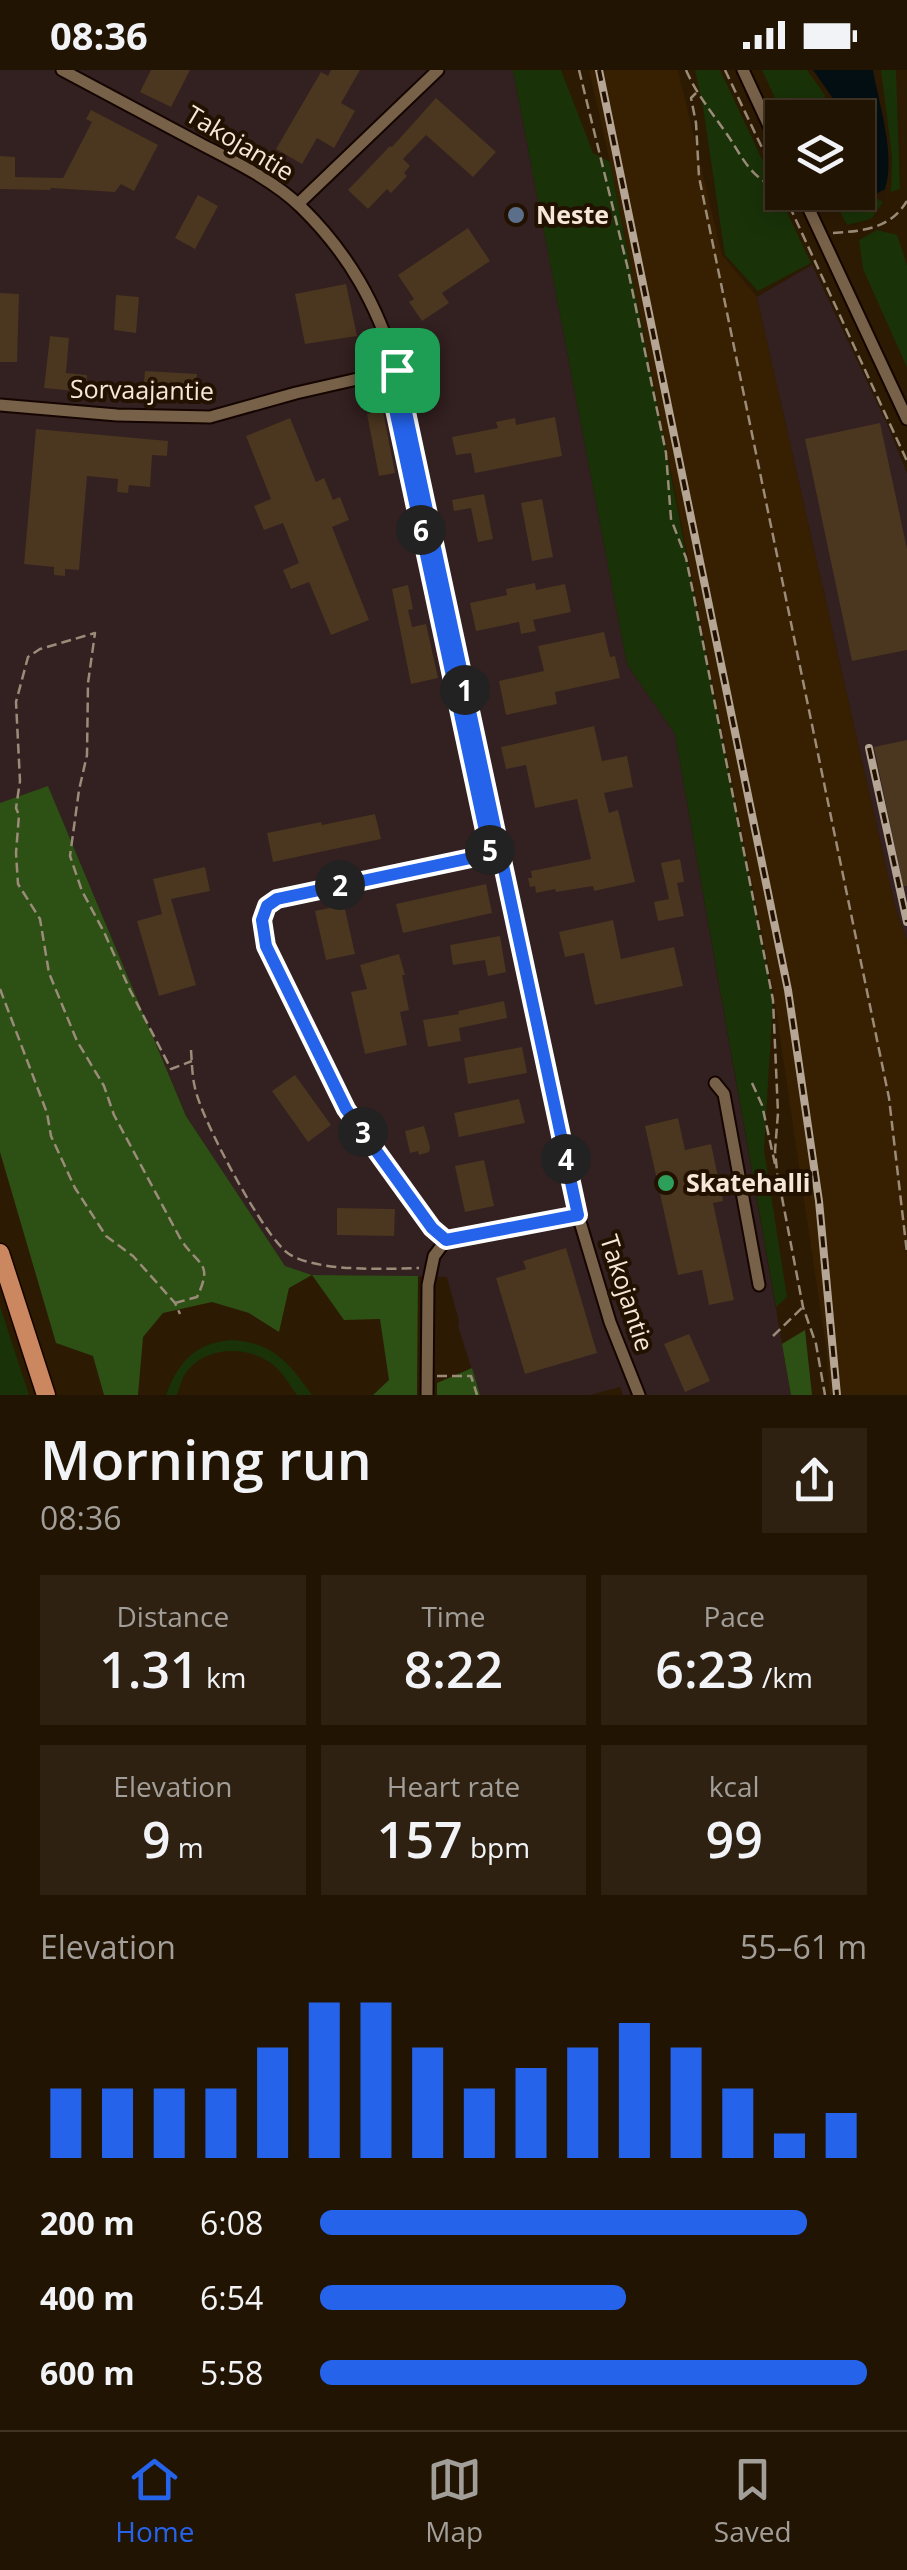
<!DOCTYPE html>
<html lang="en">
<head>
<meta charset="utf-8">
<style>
  :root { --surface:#221402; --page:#2e2111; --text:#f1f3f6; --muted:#a29e99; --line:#3f3324; --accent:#2563eb }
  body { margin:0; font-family:"Open Sans",sans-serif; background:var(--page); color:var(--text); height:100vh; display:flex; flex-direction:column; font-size:38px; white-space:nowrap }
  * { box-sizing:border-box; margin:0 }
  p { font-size:32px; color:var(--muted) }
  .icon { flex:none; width:55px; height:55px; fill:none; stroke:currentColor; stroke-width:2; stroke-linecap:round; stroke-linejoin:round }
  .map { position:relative; height:1325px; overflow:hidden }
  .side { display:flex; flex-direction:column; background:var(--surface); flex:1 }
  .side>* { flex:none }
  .tools { position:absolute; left:765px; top:30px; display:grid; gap:20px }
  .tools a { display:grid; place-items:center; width:110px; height:110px; border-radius:0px; background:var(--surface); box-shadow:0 5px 25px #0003,0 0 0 2px var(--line); font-size:50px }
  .pin { position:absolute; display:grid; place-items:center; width:85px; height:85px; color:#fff; margin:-42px; border-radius:20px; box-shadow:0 5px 15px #0006 }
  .km { position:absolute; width:50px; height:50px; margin:-25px; border-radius:50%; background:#222; color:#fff; font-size:28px; line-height:50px; text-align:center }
  .round { display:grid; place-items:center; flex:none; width:105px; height:105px; border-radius:0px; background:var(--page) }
  .headline { display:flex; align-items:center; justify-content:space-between; height:170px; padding:0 40px }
  h1 { font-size:55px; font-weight:600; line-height:75px }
  .figures { display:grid; grid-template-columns:repeat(3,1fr); gap:15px; height:170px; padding:10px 40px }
  .figures div { display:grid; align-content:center; border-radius:0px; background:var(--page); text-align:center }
  .figures b { font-size:50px; font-weight:600 }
  .figures small { font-size:28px; font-weight:400 }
  .figures p { font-size:28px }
  .chart { height:280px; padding:20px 40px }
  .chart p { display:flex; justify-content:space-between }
  .chart svg { width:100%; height:180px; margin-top:10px; stroke:var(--accent); stroke-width:6 }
  ul { padding:0 40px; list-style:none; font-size:32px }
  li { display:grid; grid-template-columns:160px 120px 1fr; align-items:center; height:75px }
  li i { height:25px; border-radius:12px; background:var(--accent) }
  .status { display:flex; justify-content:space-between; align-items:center; height:70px; padding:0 50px; background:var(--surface); direction:ltr }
  .status svg { height:28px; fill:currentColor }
  .menu { display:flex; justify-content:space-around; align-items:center; height:140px; border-top:2px solid var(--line); background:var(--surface); font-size:28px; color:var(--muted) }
  .menu a { display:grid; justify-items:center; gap:5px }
  .menu .on { color:var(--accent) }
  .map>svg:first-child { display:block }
  .built { fill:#371f01 }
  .industrial { fill:#332020 }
  .green { fill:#193208 }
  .forest { fill:#2d5015 }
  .water { fill:#040f13 }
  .building { fill:#4b361f }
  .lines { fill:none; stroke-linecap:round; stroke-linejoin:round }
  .service-casing { stroke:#150500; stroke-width:9 }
  .minor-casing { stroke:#150500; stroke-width:15 }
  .trunk-casing { stroke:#150500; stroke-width:21 }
  .path { stroke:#9b8b79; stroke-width:2.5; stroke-dasharray:10 5; stroke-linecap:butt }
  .service { stroke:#786149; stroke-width:5 }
  .minor { stroke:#786149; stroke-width:11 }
  .trunk { stroke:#cb8860; stroke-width:18 }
  .rail-casing { stroke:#b4a595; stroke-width:8 }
  .rail { stroke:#231100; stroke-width:4; stroke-dasharray:11; stroke-linecap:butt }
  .route-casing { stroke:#fff; stroke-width:20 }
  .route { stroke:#2563eb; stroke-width:12 }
  .service-dot { fill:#5c6f8a; stroke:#231100; stroke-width:4 }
  .leisure-dot { fill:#2e9e5b; stroke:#231100; stroke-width:4 }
  .labels { text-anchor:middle; stroke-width:8; stroke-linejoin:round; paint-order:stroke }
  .street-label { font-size:25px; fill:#f5e8da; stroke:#231100 }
  .poi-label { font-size:25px; font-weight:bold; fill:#f5e8da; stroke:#231100; text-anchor:start }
</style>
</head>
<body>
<div class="status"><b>08:36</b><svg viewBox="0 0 49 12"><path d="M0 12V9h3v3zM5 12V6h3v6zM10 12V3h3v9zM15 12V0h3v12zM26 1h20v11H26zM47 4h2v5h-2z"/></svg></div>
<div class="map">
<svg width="907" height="1325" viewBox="0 0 907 1325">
  <rect width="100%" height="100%" fill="#2d1a03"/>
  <polygon class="built" points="589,0 678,0 722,185 757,227 895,836 907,870 907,1325 830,1325 826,1277 772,914 609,87"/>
  <g class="industrial">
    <polygon points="0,0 513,0 627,594 675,664 791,1325 623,1325 620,1317 590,1325 480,1325 458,1256 459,1251 447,1207 312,1205 285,1197 186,1046 48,717 0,734"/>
    <polygon points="812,195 887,354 907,403 907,870 895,836 757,227"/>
  </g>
  <g class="green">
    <polygon points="513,0 561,0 593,83 610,92 773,930 764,1080 787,1227 776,1237 675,664 627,594"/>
    <polygon points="695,0 720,0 811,193 758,221 725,185 703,37"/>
    <polygon points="762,0 807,0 825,25 818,47 784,47"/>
    <polygon points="881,0 896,0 900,119 891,122 892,87"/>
    <polygon points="858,119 883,132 871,149 847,155 830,123 858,122"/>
    <polygon points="877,160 897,165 907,195 907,297 863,199 859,170"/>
    <polygon points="0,1236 29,1325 0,1325"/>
    <path d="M232 1270C274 1273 289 1293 312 1325H297C291 1317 285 1307 278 1299 256 1277 213 1274 191 1297 183 1304 180 1315 177 1325H166C179 1291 195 1273 232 1270Z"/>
  </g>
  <g class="forest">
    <polygon points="48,716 186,1046 285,1196 312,1205 418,1206 417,1325 373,1325 389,1310 380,1249 344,1250 312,1205 289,1218 279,1262 249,1243 212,1232 163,1243 143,1267 138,1325 104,1325 93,1286 56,1273 0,1082 0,733"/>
    <polygon points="805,1260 812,1325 791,1325 782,1274"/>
    <polygon points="472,1298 480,1325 437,1325 437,1313"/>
  </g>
  <path class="water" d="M813 0H873C879 35 896 85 885 119L876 124 858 117V48L826 47 832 27Z"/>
  <g class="building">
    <polygon points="151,0 190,0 171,37 140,22"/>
    <polygon points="331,0 360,0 341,33 355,41 334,78 317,68 302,94 276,79 321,2 328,6"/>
    <polygon points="436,28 496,82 473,107 426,65 403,89 410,96 404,103 407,106 391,123 387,119 368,139 348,120 390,76 392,77"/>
    <polygon points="91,40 158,75 134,121 121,114 115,122 51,118 50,120 0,119 0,86 15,87 15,107 63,108 92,52 86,49"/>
    <polygon points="198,125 218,136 195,179 175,168"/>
    <polygon points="468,158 490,191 442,223 449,233 422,251 409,232 414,229 398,205"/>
    <polygon points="346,214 357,266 305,274 295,224"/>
    <polygon points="0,223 19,224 17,292 0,292"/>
    <polygon points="116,225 139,227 136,263 114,260"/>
    <polygon points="50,266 69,268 66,303 87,305 85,322 44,318"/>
    <polygon points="145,301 197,304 195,329 143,325"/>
    <polygon points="383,341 395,403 379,406 367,344"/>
    <polygon points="555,347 562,386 475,403 471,383 456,385 452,367 498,358 496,352 515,348 516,355"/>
    <polygon points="290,348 316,412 324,408 333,430 340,427 349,450 332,457 369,550 331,565 309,512 291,519 283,500 299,493 283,453 264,460 254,436 271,429 246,366"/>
    <polygon points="880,353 907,479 907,580 852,591 805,369"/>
    <polygon points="36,359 168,371 167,386 152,385 150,417 129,415 128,423 117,422 118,409 87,406 79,500 65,499 65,506 54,505 54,497 24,494"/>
    <polygon points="484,424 493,469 478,472 471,438 454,441 452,430"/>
    <polygon points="542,429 553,487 532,491 521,433"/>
    <polygon points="535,513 536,520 565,514 571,542 533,550 536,561 521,564 519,552 476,561 470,533 507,525 506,519"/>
    <polygon points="408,515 413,539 408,540 412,557 426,554 438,608 411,614 392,519"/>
    <polygon points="604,562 610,587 615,586 620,608 555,622 557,634 506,645 499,611 544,601 538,576"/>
    <polygon points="594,656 602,691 627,686 633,717 604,723 609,743 618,740 635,812 594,821 593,816 556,822 555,819 536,823 535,816 530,817 528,808 532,808 531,801 591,789 577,729 535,738 526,695 506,699 501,677"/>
    <polygon points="907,670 907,816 903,816 874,677"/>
    <polygon points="375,744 381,769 273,792 267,763 321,752 322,755"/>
    <polygon points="680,789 684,812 677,813 684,846 658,851 654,832 669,829 661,793"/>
    <polygon points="205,797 210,821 171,829 196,915 159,926 137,851 162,844 153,809"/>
    <polygon points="486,814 492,843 403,863 396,834"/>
    <polygon points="344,835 355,884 326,890 315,841"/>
    <polygon points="613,850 621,889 674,877 683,916 595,935 584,883 565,887 559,862"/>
    <polygon points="500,866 506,902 488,906 485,890 453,895 450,875"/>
    <polygon points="399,884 405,905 402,905 409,940 400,942 407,975 365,984 351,922 367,919 360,895"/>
    <polygon points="504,931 507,948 459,958 461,971 428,977 423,950 459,944 458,941"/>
    <polygon points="522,977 527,1003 468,1014 464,988"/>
    <polygon points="295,1005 331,1055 308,1072 272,1021"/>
    <polygon points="519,1029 525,1053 459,1067 454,1043"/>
    <polygon points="678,1048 685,1080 711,1074 723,1131 713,1133 734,1230 709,1235 702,1200 678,1205 645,1056"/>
    <polygon points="424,1056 430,1077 429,1082 419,1085 418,1081 410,1083 405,1061"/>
    <polygon points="484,1090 494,1136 465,1142 455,1096"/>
    <polygon points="337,1138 395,1139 394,1166 337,1165"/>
    <polygon points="566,1178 597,1283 525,1304 496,1208 526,1199 523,1191"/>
    <polygon points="689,1264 710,1311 685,1322 664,1274"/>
  </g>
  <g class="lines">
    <defs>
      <polyline id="service" points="776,115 782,112"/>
      <g id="minor">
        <path d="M62 0C107 24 152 48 197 72 233 91 272 109 301 137 350 185 377 235 397 300L578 1145 610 1252 639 1325"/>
        <polyline points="743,0 782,84"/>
        <polyline points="801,122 907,349"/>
        <polyline points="298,134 438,0"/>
        <polyline points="0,335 117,345 210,347 296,323 397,300"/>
        <polyline points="715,1013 724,1024 759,1215"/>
        <path d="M446 1170 432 1158 346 1039 266 876C263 856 259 842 277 829L500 781"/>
        <polyline points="427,1325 428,1215 434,1186 446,1170 578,1145"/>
      </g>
      <polyline id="trunk" points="0,1183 46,1325"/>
    </defs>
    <use href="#service" class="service-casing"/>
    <use href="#minor" class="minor-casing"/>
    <use href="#trunk" class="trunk-casing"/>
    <g class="path">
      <polyline points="579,0 627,195 666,383 671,449 686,488 693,522 773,930 778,1043 775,1081 778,1111"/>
      <path d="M686 0C696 23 710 40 724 60 739 80 746 102 769 114"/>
      <polyline points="725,0 776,107"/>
      <polyline points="696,23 691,28 696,53 699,107 889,1028 907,1183"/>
      <polyline points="783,122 907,391"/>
      <path d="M833 163C863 161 890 159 907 131"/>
      <polyline points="0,919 47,1043 51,1066 75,1118 106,1166 133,1186 175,1233 180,1244"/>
      <path d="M191 980C192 993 192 1006 195 1018 201 1049 265 1169 289 1184 317 1202 385 1199 419 1198"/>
      <polyline points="752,1013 762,1035 775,1094"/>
      <polyline points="779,1112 803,1237 816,1274 825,1325"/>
      <path d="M175 1233 197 1227C214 1191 198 1197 180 1168L114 1045 104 1016 77 971 49 903 40 849 18 814 16 783 19 745 16 738 20 711 16 632 28 587 40 579 95 563 88 613 87 685 79 720 70 786 82 821 104 862 130 920 171 999 192 991"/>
      <polyline points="773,1266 802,1238"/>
      <polyline points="437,1306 471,1306 477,1325"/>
    </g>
    <use href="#service" class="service"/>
    <use href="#minor" class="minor"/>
    <use href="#trunk" class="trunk"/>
    <defs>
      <g id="rail">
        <polyline points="599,0 788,920 819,1131 837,1325"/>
        <polyline points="869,678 907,852"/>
      </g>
    </defs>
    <use href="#rail" class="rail-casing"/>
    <use href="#rail" class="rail"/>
  </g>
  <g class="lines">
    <defs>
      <polyline id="route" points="397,300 500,781 490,784 277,829 267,836 262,850 266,876 346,1039 432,1158 446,1170 578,1145 500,781 490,784 387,302 397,300"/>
    </defs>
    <use href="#route" class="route-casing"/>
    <use href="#route" class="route"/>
  </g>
  <circle class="service-dot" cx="516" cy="145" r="10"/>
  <circle class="leisure-dot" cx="666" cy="1113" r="10"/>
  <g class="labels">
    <g class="street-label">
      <text transform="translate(240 73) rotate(31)" y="9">Takojantie</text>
      <text transform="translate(142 320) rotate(1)" y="9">Sorvaajantie</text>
      <text transform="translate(627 1223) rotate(72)" y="9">Takojantie</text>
    </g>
    <g class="poi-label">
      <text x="536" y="154">Neste</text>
      <text x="686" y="1122">Skatehalli</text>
    </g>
  </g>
</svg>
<div class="tools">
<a><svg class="icon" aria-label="layers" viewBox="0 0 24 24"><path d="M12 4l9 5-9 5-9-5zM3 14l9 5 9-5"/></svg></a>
</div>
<div class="pin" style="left:397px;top:300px;background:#1e9e55"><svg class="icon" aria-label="arrive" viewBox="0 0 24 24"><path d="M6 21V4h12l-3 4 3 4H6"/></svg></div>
<b class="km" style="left:465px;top:620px">1</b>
<b class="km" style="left:340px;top:815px">2</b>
<b class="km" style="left:363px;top:1062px">3</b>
<b class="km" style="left:566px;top:1089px">4</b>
<b class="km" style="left:490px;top:780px">5</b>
<b class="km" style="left:421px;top:460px">6</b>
</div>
<section class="side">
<div class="headline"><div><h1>Morning run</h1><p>08:36</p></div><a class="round"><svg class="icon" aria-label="share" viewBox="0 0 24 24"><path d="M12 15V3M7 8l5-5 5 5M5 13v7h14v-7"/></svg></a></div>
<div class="figures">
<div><p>Distance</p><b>1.31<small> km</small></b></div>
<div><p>Time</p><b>8:22</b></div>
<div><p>Pace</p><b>6:23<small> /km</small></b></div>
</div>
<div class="figures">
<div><p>Elevation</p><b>9<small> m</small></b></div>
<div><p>Heart rate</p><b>157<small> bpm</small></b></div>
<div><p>kcal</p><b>99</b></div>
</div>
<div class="chart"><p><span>Elevation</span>55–61 m</p>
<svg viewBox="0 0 160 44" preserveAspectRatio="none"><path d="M5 44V27M15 44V27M25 44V27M35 44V27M45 44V17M55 44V6M65 44V6M75 44V17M85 44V27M95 44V22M105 44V17M115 44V11M125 44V17M135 44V27M145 44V38M155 44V33"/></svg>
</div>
<ul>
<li><b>200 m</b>6:08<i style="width:89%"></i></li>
<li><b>400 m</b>6:54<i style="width:56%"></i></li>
<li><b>600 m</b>5:58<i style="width:100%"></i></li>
</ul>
</section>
<nav class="menu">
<a class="on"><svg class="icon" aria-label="home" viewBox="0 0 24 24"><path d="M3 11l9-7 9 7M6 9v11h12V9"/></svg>Home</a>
<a><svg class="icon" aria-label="map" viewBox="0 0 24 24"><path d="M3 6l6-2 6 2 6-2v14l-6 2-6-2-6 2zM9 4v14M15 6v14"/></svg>Map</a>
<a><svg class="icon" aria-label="saved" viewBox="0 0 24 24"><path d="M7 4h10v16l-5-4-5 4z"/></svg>Saved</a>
</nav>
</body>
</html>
